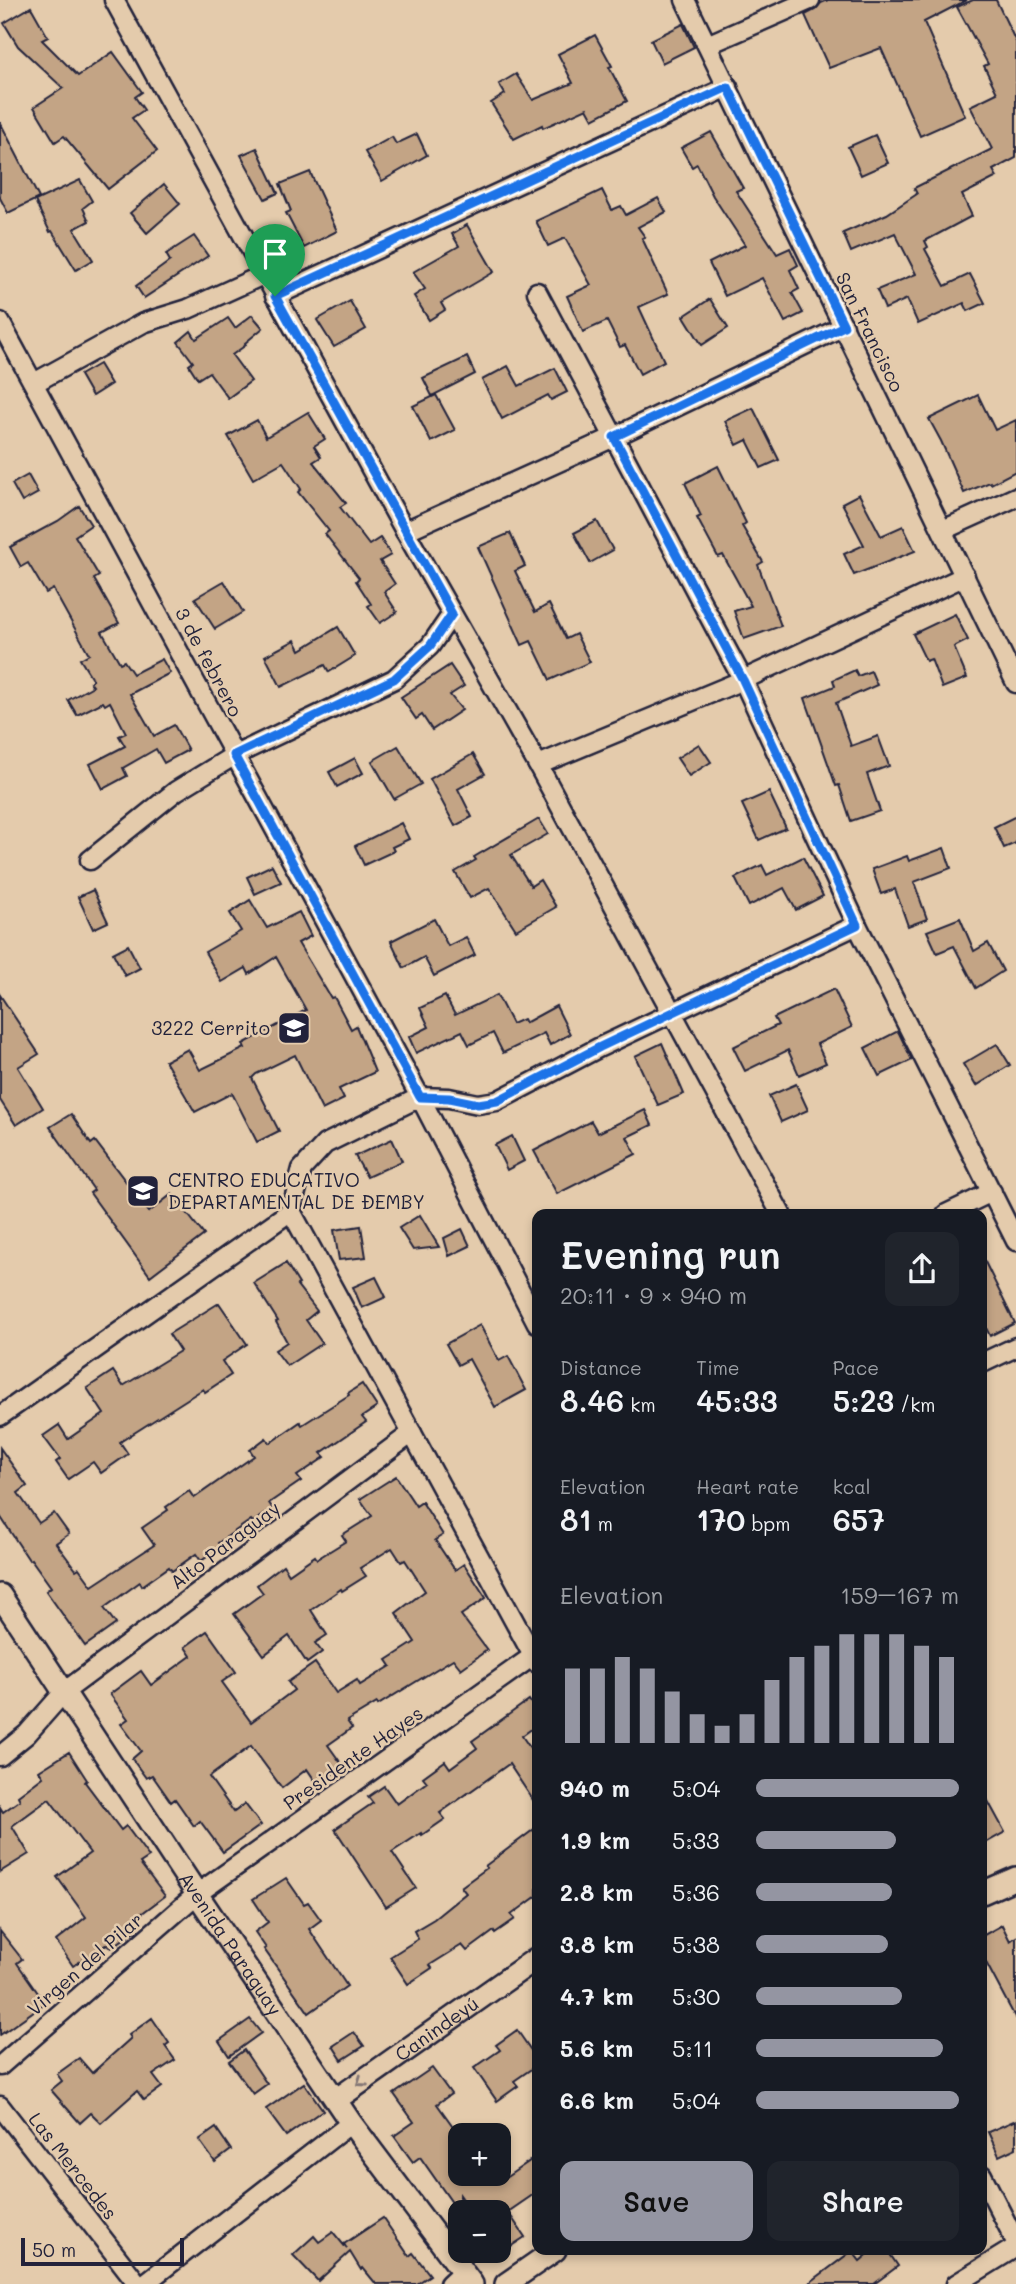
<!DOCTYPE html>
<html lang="en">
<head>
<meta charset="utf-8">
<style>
  :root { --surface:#171b24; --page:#20242c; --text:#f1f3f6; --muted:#9ea1a6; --accent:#9495a2 }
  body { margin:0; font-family:Mali,sans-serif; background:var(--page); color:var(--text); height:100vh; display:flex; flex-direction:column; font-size:26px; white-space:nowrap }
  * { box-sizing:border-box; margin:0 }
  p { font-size:23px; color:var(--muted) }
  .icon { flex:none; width:38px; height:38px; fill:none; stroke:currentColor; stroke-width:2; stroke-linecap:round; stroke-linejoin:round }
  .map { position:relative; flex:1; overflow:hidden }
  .side { position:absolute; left:532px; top:1209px; width:455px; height:1046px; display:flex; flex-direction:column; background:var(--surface); border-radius:14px; box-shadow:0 4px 10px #0003 }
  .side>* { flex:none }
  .controls { position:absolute; left:448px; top:2123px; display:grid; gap:14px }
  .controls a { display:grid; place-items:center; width:63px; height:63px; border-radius:14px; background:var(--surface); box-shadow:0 4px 10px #0003; font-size:35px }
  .scale { position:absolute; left:21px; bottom:18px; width:163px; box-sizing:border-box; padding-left:7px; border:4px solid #22223b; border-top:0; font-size:19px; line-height:24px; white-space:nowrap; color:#22223b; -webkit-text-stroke:5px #e4cbac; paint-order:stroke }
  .pin { position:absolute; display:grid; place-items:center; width:60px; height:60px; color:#fff; margin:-72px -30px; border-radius:50% 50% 50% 0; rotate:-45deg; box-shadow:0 0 7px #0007 }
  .pin .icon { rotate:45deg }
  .round { display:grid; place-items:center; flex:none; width:74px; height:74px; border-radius:14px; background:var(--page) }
  .summary { display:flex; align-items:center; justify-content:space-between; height:119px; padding:0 28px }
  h1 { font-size:38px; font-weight:600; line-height:52px }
  .metrics { display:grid; grid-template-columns:repeat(3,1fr); gap:10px; height:119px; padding:7px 28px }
  .metrics div { display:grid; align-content:center }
  .metrics b { font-size:30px; font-weight:600 }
  .metrics small { font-size:19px; font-weight:400 }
  .metrics p { font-size:19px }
  .chart { height:196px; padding:14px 28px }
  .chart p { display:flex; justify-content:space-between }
  .chart svg { width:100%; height:126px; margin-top:7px; stroke:var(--accent); stroke-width:6 }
  .primary-button { display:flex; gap:14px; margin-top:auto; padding:14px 28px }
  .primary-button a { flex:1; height:80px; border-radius:14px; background:var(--accent); color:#111; font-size:28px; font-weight:600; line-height:80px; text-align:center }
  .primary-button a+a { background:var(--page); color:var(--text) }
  ul { padding:0 28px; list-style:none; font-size:23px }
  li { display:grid; grid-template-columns:112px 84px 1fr; align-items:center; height:52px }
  li i { height:18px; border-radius:9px; background:var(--accent) }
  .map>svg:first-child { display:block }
  .building { fill:#c3a485; stroke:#22223b; stroke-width:2 }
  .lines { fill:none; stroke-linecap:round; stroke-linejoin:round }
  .minor-casing { stroke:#22223b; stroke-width:23 }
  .tertiary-casing { stroke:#22223b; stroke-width:26 }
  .minor { stroke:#e4cbac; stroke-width:18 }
  .tertiary { stroke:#e4cbac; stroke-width:21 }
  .oneway { stroke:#837674 }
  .route-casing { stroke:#fff; stroke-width:14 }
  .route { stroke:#1a73e8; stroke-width:9 }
  .labels { text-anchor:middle; stroke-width:5; stroke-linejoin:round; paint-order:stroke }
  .street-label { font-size:19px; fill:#22223b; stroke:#e4cbac }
  .poi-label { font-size:19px; fill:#22223b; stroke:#e4cbac; text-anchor:end }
</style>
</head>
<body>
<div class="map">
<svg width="1016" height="2284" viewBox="0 0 1016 2284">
  <rect width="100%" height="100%" fill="#e4cbac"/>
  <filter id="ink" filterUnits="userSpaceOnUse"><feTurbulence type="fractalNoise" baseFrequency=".0143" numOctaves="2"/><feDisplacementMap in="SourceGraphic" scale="14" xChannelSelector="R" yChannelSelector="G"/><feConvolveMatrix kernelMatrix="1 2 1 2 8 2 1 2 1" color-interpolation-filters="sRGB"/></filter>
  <g filter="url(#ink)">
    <g class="building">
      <polygon points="828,0 967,0 924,22 965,116 920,136 881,48 829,68 805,15 815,10 821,3"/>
      <polygon points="973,0 996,0 1016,42 1016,158 993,170 997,177 962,195 972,216 925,241 928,247 925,249 945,286 970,274 985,303 968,311 964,303 918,324 907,299 885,309 877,290 916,274 895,233 851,252 843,233 887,214 917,194 914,188 992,149 970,106 997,93 984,66 988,64 957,7"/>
      <polygon points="31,7 48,37 42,40 78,76 113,52 142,92 135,97 144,110 132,118 157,151 108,189 64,136 55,142 34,107 63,88 18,46 4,23"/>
      <polygon points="683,24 694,47 662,63 651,40"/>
      <polygon points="595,35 612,66 609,67 627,101 593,119 587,108 543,128 542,125 514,139 491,103 505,94 499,84 516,74 533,100 573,83 558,54"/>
      <polygon points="0,122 39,198 8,213 0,198"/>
      <polygon points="711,132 743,188 736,191 777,254 790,248 798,265 790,270 799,289 792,293 803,313 785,322 762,278 725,296 709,263 745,245 713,196 697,164 692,167 681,148"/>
      <polygon points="417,134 427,155 382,181 365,152 392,137 396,144"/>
      <polygon points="875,135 888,163 861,175 848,147"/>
      <polygon points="257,148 278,193 265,199 241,155"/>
      <polygon points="310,172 337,231 304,248 286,213 291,211 280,184"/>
      <polygon points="80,180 92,201 83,208 89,221 74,229 93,260 76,270 52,231 50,232 35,201"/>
      <polygon points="164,184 180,204 147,233 130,213"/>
      <polygon points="602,190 612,210 621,206 626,215 658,198 666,212 638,227 645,237 642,238 668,294 639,307 664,361 640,374 625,345 620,347 607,321 583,332 567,296 591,285 565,238 548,246 536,221"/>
      <polygon points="467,225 494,272 441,303 445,310 429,320 414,296 425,289 413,272 459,246 452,234"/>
      <polygon points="194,236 208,256 144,298 136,286 170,261 166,254"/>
      <polygon points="710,299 728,328 702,345 684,316"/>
      <polygon points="350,301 366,329 334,347 317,320"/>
      <polygon points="252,315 263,328 245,343 246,345 232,355 251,381 228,398 209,372 198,379 189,365 193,362 178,342 191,331 196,339 228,318 235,328"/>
      <polygon points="467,357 475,374 432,396 423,378"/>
      <polygon points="99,364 111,384 92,396 80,375"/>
      <polygon points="508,366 519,386 555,368 567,392 551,400 548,395 502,419 482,380"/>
      <polygon points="436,395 455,430 431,442 413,406"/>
      <polygon points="978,395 995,430 1016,420 1016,471 991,484 990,482 964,493 941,441 929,419"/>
      <polygon points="753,408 779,460 761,468 747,440 737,445 725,421"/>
      <polygon points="308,412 325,439 314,446 321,457 313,462 346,503 340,507 369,545 380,538 391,555 380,561 395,584 384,592 397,612 380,623 368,606 371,604 356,581 359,578 325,534 329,531 298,492 301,489 283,462 253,479 228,436 257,420 266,437"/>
      <polygon points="718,466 746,523 742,526 763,562 758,565 781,626 744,639 734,611 751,606 723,555 718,557 697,518 701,516 685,483"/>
      <polygon points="28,475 38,493 22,502 12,484"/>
      <polygon points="859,494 881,536 903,526 915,551 854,575 844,554 864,545 842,503"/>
      <polygon points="79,506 91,525 75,536 99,576 94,579 119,623 102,632 120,663 124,661 133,674 162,659 170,673 130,694 154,736 174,725 188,750 164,763 156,749 123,768 127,776 103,789 90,764 125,746 119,736 126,733 110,702 105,705 103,702 77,715 68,700 93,686 90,682 93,680 80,659 89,654 53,589 46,593 28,563 21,567 10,547 58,521"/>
      <polygon points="597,521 613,550 590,563 574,533"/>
      <polygon points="510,533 525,566 515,571 535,612 549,604 566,639 576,634 590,662 550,680 531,641 522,645 478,547"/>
      <polygon points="224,581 243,612 215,629 195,598"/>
      <polygon points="955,614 968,640 954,647 967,678 942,688 931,659 926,661 913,634"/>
      <polygon points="338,627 355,656 329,672 325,665 281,687 265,656 295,640 300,650"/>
      <polygon points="450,665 464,686 450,695 462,710 432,730 422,715 416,719 401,697"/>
      <polygon points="855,670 858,676 871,671 877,685 836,703 851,746 878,736 889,766 867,774 880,811 851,821 839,785 836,786 805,698 835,686 833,680"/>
      <polygon points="699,744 711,762 689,776 677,758"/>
      <polygon points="398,746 421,784 394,799 372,761"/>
      <polygon points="473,754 485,774 458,789 472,817 455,826 430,779"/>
      <polygon points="355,758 363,773 337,787 329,772"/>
      <polygon points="769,792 786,828 759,840 742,804"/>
      <polygon points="1016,816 1016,843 1004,848 994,827"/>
      <polygon points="539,819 548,834 511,855 531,886 540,880 556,907 516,930 489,888 470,898 455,872 476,860 474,857"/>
      <polygon points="401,823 409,839 392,847 394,851 364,865 355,846"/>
      <polygon points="944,848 951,868 914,882 927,919 908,926 895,889 881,894 872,869 907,856 909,861"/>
      <polygon points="803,857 823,896 796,910 784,888 749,906 735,878 762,865 767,875"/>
      <polygon points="272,865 281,882 255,894 247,877"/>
      <polygon points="93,890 108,922 93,929 78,897"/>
      <polygon points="250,900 267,928 299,912 311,936 298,943 331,998 334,997 351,1029 356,1026 375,1072 339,1089 344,1099 322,1110 295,1055 256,1074 252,1078 279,1131 257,1142 232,1093 195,1112 165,1061 188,1049 200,1070 245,1048 243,1044 306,1010 276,957 249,974 246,968 222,982 205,952 241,931 230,913"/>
      <polygon points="960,918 974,951 988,943 1003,971 976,988 954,946 937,953 927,931"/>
      <polygon points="434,919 448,946 466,937 475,955 434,976 424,957 404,968 391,941"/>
      <polygon points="128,945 140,968 125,976 113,953"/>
      <polygon points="834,989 852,1027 817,1044 826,1063 799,1075 788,1050 745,1071 733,1047 778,1025 774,1018"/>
      <polygon points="0,995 39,1054 18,1067 43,1108 16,1125 0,1100"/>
      <polygon points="497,995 512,1024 523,1019 525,1023 556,1006 570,1034 550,1045 544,1033 503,1053 493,1033 469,1045 462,1031 416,1053 409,1037 429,1027 420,1008 445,996 455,1015"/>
      <polygon points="898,1031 912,1060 879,1076 865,1048"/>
      <polygon points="662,1043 684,1094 658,1105 635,1056"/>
      <polygon points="997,1044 1010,1065 976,1086 963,1064"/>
      <polygon points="796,1084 808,1110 781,1122 769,1096"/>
      <polygon points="645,1110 652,1125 627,1137 636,1154 557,1194 534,1151 591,1121 598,1133"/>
      <polygon points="71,1114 91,1144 95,1141 149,1212 172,1194 204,1235 150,1276 90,1193 94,1190 50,1127"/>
      <polygon points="512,1136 524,1161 507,1170 495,1145"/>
      <polygon points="392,1139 402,1161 367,1177 355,1156"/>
      <polygon points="420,1215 439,1247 413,1250 399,1228"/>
      <polygon points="361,1226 366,1257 339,1260 334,1230"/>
      <polygon points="462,1229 470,1246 449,1256 444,1238"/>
      <polygon points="982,1256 1015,1323 990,1336 982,1320"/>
      <polygon points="286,1263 299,1284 297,1285 317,1311 306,1320 322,1343 287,1366 275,1350 287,1342 276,1322 278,1321 254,1283"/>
      <polygon points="376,1277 386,1297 362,1308 353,1287"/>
      <polygon points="219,1303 247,1344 222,1361 231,1375 205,1392 203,1389 120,1442 128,1454 101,1473 93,1462 68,1479 56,1462 60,1459 43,1436 59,1425 68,1439 104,1414 87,1388 113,1371 123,1386 180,1351 169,1334"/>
      <polygon points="480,1325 499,1361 508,1356 526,1390 495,1407 469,1359 458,1365 446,1344"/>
      <polygon points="362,1384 377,1407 362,1417 366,1422 321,1453 325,1457 297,1476 301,1481 269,1503 273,1509 253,1522 251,1520 218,1543 221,1547 201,1561 196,1554 172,1571 169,1567 142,1586 140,1582 104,1608 116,1624 85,1646 46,1591 51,1587 31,1559 29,1560 0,1516 0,1448 27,1486 18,1493 39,1523 54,1513 69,1534 56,1543 76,1570 79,1568 92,1586 154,1545 142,1528 168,1510 166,1507 189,1491 194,1498 254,1456 250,1450 266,1438 270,1443 300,1422 302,1425 349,1395 348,1393"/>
      <polygon points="396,1476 416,1506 422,1502 443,1535 435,1540 455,1570 464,1564 486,1598 461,1615 487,1650 461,1669 453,1659 378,1705 377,1703 347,1721 352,1728 328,1745 343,1766 318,1785 307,1769 282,1788 251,1746 209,1777 234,1812 245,1804 261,1825 223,1852 200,1821 194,1826 175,1799 171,1802 152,1775 146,1778 132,1759 141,1751 121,1724 128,1719 110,1694 141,1671 151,1685 191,1656 185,1647 207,1631 236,1672 222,1682 251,1722 294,1690 288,1682 315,1663 336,1693 357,1680 360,1685 391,1666 387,1660 415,1642 396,1613 425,1591 405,1560 401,1562 392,1548 360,1568 366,1576 342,1591 341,1589 311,1610 327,1635 315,1643 322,1652 307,1663 289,1636 264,1655 234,1614 263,1593 257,1585 283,1565 289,1574 315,1556 317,1559 346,1541 342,1535 372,1516 360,1499"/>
      <polygon points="529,1700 537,1711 537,1725 522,1736 537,1758 537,1806 509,1764 440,1813 445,1819 422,1835 421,1833 392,1852 416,1888 386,1907 335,1829 373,1803 368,1797 384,1786 397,1804 427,1782 423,1777 445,1761 450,1768 477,1748 472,1741"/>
      <polygon points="69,1752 87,1780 85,1782 121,1830 126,1826 149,1857 140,1863 165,1896 129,1923 135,1931 111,1948 107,1944 73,1966 56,1941 86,1917 57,1877 90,1853 49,1799 12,1826 29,1854 0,1872 0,1807 3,1812 20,1800 18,1796 43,1777 39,1771"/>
      <polygon points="982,1790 1005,1832 982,1845"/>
      <polygon points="537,1827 537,1896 511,1915 515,1919 495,1933 494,1931 467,1951 462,1945 430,1965 432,1968 408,1984 390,1957 418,1939 414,1931 434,1919 466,1893 461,1887 487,1868 485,1866"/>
      <polygon points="286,1878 304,1904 308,1902 321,1920 309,1929 347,1986 309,2013 264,1949 266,1948 255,1932 268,1922 253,1899"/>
      <polygon points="1002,1925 1010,1941 1016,1937 1016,2019 982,1955 982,1936"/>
      <polygon points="0,1931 22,1959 17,1963 45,2003 0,2035"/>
      <polygon points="152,2018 169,2043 165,2046 175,2060 153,2075 162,2087 144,2100 137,2091 101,2123 91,2113 80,2123 51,2090 62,2081 57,2074 79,2058 92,2073 131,2038 129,2035"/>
      <polygon points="250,2019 261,2033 229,2056 219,2041"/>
      <polygon points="517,2030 537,2059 537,2065 514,2081 518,2086 497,2101 474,2068 500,2050 496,2045"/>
      <polygon points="354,2032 364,2046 342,2060 333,2046"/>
      <polygon points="244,2050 267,2084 253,2094 229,2061"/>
      <polygon points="432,2068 451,2094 437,2104 460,2136 460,2174 491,2174 498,2183 537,2156 537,2192 508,2212 525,2237 499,2254 499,2212 472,2212 460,2195 460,2214 420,2157 413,2162 394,2136 414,2122 394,2094"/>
      <polygon points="304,2083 323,2110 286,2136 266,2109"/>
      <polygon points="1016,2120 1016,2148 999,2156 988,2132"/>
      <polygon points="216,2128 231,2150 215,2162 199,2140"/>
      <polygon points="383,2218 409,2256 413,2253 430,2275 417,2284 376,2284 363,2268 361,2270 350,2252 318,2281 293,2255 314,2236 319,2242 333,2232 347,2249 344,2244"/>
      <polygon points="873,2250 887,2250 898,2266 874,2284 808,2284 852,2251 860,2261"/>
    </g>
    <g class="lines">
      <defs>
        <g id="minor">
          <polyline points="114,0 405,531 538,765 781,1214"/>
          <polyline points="685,0 1016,683"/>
          <polyline points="707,45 810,0"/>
          <polyline points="537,292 743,680 857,925 1016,1241"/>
          <polyline points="275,296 728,87"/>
          <polyline points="0,322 420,1097 537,1323"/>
          <polyline points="34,383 143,323 188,309 263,275"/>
          <polyline points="943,530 1016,497"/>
          <polyline points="405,531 614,437 844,326"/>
          <polyline points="538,765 743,680 965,576"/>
          <polyline points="90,860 176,791 235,755 394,679 430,646 452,614"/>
          <polyline points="291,1211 537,1663"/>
          <polyline points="946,1214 992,1192"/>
          <polyline points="982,1363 1016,1347"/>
          <polyline points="0,1416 291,1211 302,1169 325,1144 420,1097 449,1098 478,1104 497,1101 600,1047 857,925"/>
          <polyline points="0,1756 27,1734 64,1692 412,1433"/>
          <polyline points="0,2066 197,1894 533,1656"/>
          <polyline points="0,2106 138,2284"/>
          <polyline points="982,2175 1016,2242"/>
          <polyline points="144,2284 351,2123"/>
          <polyline points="449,2284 463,2271"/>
          <polyline points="956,2284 1016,2247"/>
        </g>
        <g id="tertiary">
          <path id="s1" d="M0 1595 197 1894 351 2123 472 2284"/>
          <polyline points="982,1893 1016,1878"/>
          <path id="s2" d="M337 2099 537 1958"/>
          <polyline points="506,2284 555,2250"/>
        </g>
      </defs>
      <use href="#minor" class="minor-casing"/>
      <use href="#tertiary" class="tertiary-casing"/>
      <use href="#minor" class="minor"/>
      <use href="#tertiary" class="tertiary"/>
    </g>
    <defs><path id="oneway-chevron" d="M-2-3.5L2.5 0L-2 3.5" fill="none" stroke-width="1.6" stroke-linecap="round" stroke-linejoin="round" transform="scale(1.75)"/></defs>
    <use class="oneway" href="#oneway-chevron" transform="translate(361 2082) rotate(145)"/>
  </g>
  <g class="lines" filter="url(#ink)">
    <defs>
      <polygon id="route" points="728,87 844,326 614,437 743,680 857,925 600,1047 497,1101 478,1104 449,1098 420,1097 234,755 394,679 430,646 452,614 275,296"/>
    </defs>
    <use href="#route" class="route-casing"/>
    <use href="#route" class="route"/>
  </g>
  <defs>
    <symbol id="school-square" viewBox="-11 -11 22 22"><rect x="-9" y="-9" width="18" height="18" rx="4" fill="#22223b" stroke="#e4cbac"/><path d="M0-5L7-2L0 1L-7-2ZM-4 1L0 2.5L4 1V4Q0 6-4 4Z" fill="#fff"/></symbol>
  </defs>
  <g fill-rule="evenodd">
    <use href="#school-square" x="275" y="1009" width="38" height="38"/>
    <use href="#school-square" x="124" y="1172" width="38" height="38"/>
  </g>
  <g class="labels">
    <g class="street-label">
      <text transform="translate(870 332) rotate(64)" y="7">San Francisco</text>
      <text transform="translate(209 662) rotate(62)" y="7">3 de febrero</text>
      <text transform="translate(225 1545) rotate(-37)" y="7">Alto Paraguay</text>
      <text transform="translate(353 1758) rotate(-35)" y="7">Presidente Hayes</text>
      <text dy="7" stroke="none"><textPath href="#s1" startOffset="418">Avenida Paraguay</textPath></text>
      <text transform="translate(85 1964) rotate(-41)" y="7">Virgen del Pilar</text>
      <text dy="7" stroke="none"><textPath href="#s2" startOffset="122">Canindeyú</textPath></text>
      <text transform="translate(73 2166) rotate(52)" y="7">Las Mercedes</text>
    </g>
    <g class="poi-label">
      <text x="270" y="1035">3222 Cerrito</text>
      <text x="168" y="1187" text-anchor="start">CENTRO EDUCATIVO<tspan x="168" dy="22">DEPARTAMENTAL DE ÐEMBY</tspan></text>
    </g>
  </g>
</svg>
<div class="controls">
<a>+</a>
<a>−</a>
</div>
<div class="scale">50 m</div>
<div class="pin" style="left:275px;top:296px;background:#1e9e55"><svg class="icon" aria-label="arrive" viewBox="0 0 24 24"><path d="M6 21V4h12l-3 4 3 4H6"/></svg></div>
<section class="side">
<div class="summary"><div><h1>Evening run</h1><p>20:11 · 9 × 940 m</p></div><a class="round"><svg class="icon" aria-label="share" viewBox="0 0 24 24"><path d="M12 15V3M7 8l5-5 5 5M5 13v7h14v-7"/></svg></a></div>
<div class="metrics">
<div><p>Distance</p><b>8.46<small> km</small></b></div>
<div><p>Time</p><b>45:33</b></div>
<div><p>Pace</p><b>5:23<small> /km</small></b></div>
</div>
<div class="metrics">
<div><p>Elevation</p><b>81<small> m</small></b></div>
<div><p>Heart rate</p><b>170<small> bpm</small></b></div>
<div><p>kcal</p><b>657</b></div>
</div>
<div class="chart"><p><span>Elevation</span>159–167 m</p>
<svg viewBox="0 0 160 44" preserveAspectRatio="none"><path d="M5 44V18M15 44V18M25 44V14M35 44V18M45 44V26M55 44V34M65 44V38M75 44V34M85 44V22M95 44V14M105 44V10M115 44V6M125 44V6M135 44V6M145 44V10M155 44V14"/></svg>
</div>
<ul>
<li><b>940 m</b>5:04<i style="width:100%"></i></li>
<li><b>1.9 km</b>5:33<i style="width:69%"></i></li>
<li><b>2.8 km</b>5:36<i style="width:67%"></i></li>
<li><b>3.8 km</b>5:38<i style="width:65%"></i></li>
<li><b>4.7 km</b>5:30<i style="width:72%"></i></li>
<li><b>5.6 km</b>5:11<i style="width:92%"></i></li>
<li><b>6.6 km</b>5:04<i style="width:100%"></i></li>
</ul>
<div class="primary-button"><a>Save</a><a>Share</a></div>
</section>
</div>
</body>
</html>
